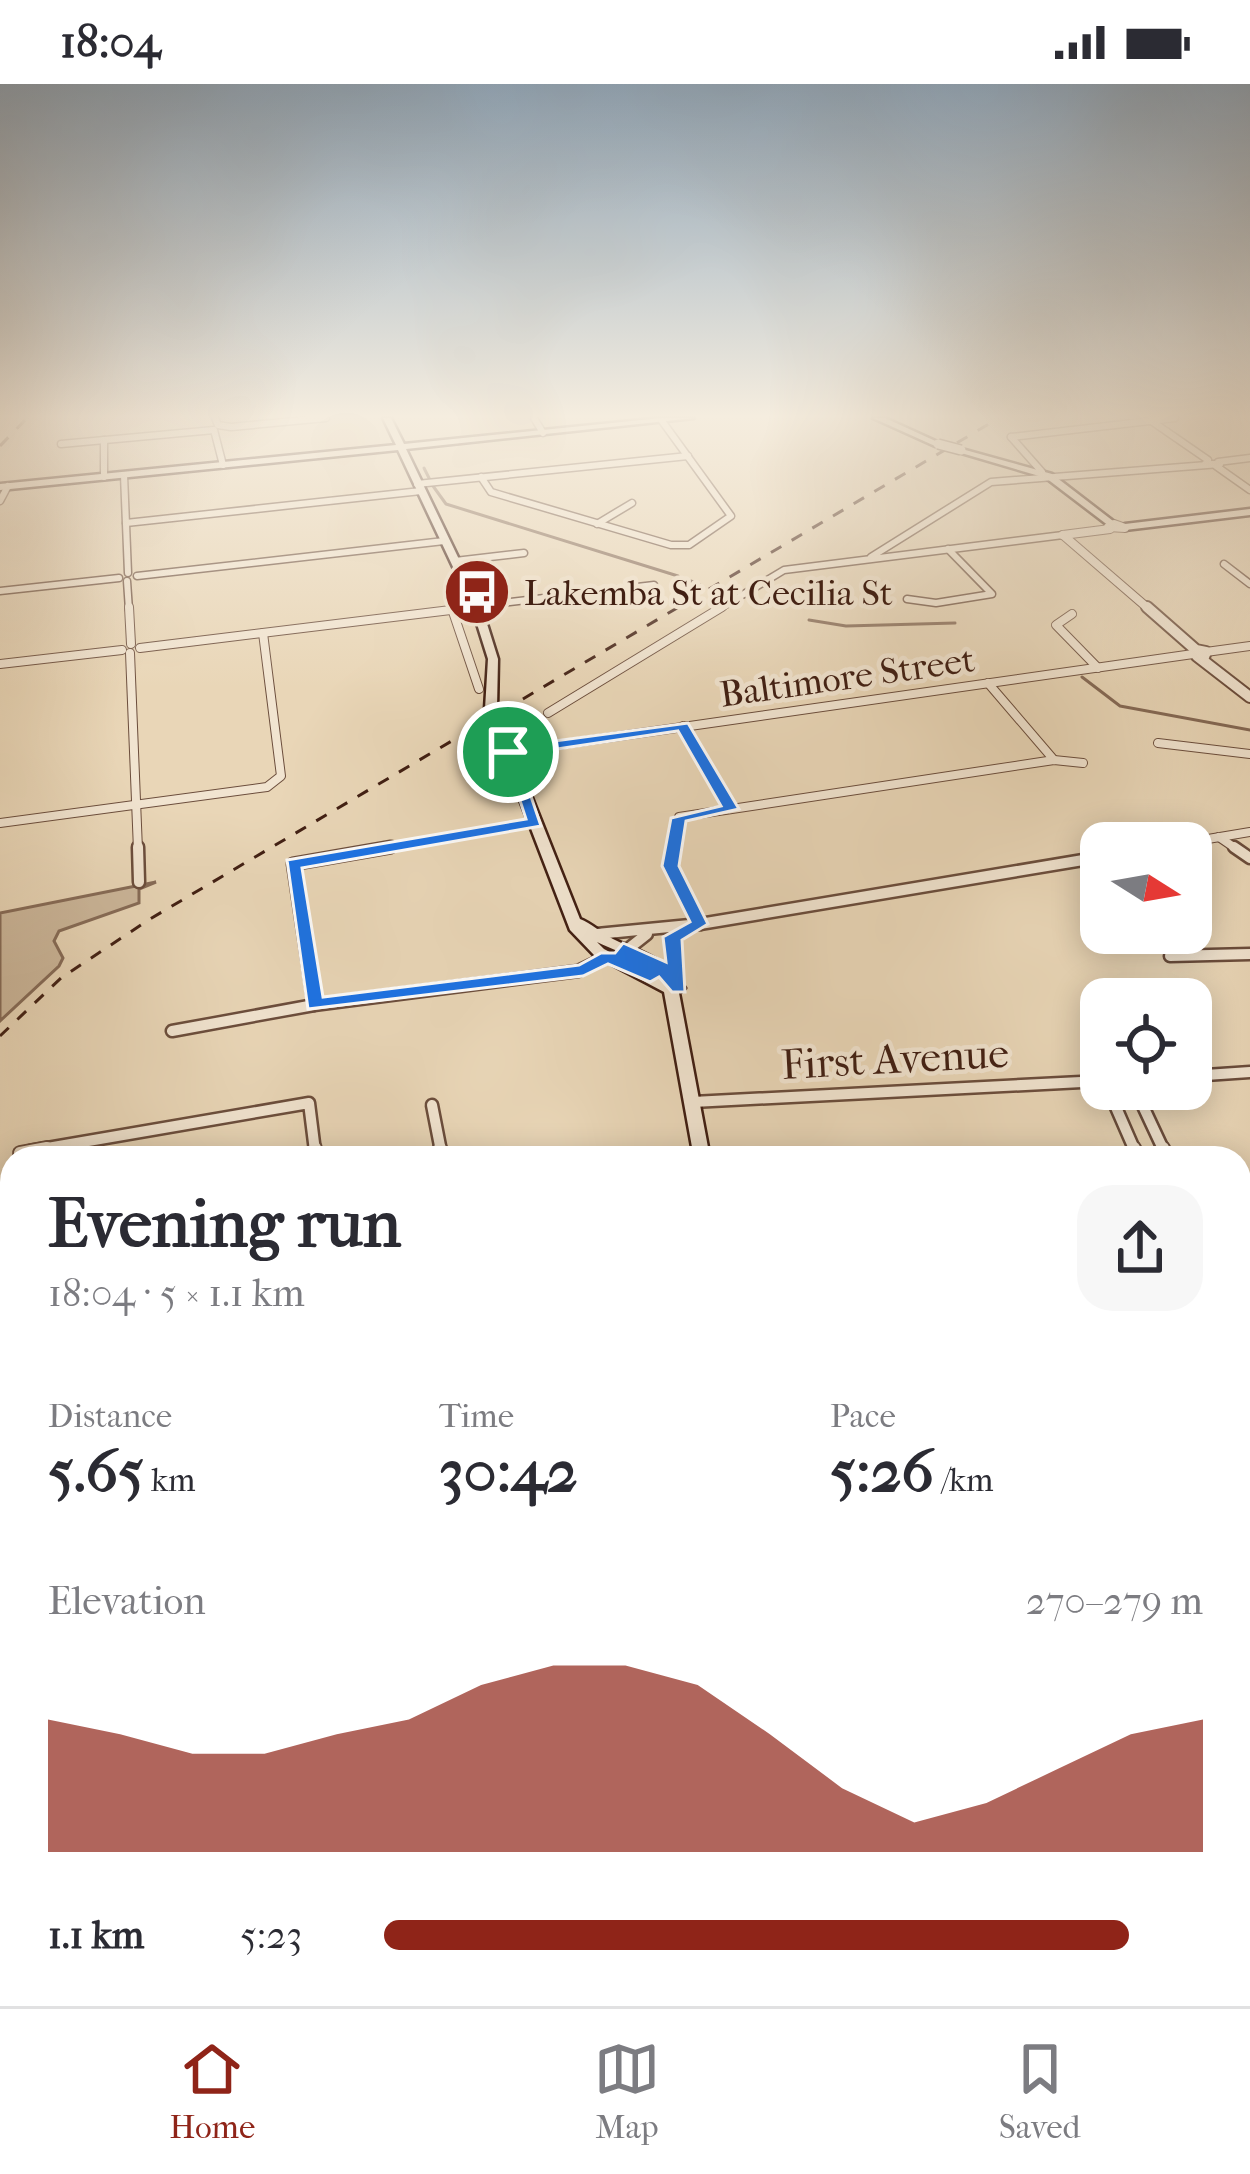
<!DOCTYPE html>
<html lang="en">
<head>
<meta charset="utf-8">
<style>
  :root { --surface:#fff; --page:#f7f7f7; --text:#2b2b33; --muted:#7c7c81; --line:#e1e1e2; --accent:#8f2418 }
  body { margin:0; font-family:"IM FELL French Canon",serif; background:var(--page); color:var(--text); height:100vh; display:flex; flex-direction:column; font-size:45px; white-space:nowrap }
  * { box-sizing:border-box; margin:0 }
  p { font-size:39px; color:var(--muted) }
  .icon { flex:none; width:66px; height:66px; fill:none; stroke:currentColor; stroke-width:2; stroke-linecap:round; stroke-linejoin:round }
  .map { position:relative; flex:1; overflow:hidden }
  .details { position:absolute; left:0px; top:1062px; width:1251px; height:861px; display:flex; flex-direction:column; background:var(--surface); border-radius:36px 36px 0 0; box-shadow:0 6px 30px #0003 }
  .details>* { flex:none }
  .needle { width:78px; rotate:101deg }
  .controls { position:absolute; left:1080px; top:738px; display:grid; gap:24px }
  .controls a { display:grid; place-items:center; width:132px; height:132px; border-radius:24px; background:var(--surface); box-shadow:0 6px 30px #0003; font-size:60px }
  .pin { position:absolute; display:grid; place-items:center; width:102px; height:102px; color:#fff; margin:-51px; border:6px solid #fff; border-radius:50%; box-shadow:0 3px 12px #0007 }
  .round { display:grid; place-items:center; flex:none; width:126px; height:126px; border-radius:36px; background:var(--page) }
  .head { display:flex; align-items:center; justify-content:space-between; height:204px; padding:0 48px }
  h1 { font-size:66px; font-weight:800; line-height:90px }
  .metrics { display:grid; grid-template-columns:repeat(3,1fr); gap:18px; height:204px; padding:12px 48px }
  .metrics div { display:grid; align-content:center }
  .metrics b { font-size:60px; font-weight:800 }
  .metrics small { font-size:33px; font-weight:400 }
  .metrics p { font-size:33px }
  .chart { height:336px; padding:24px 48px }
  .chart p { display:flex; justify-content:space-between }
  .chart svg { width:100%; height:216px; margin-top:12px; fill:var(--accent); opacity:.7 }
  ul { padding:0 48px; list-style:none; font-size:39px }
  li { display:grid; grid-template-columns:192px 144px 1fr; align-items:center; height:90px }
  li i { height:30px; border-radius:15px; background:var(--accent) }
  .status { display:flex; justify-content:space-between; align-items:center; height:84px; padding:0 60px; background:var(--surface); direction:ltr }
  .status svg { height:33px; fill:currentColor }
  .tabs { display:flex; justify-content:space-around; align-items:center; height:168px; border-top:3px solid var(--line); background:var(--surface); font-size:33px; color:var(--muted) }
  .tabs a { display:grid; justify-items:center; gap:6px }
  .tabs .active { color:var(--accent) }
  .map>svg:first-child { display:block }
  .green { fill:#ccb79b; stroke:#866b57; stroke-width:3 }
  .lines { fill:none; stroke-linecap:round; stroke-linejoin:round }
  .stream { stroke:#846854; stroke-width:3 }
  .minor-far4-casing { stroke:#6b4d3c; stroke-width:9 }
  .minor-far3-casing { stroke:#6b4d3c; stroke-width:10 }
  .minor-far2-casing { stroke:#6b4d3c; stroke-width:15 }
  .minor-far1-casing { stroke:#6b4d3c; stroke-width:16 }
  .minor-casing { stroke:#6b4d3c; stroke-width:21 }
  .tertiary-far1-casing { stroke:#6b4d3c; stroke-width:10 }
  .tertiary-casing { stroke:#6b4d3c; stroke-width:14 }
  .secondary-casing { stroke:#411f13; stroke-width:5 }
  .minor-far4 { stroke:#f1e4d0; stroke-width:6 }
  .minor-far3 { stroke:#f1e4d0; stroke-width:8 }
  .minor-far2 { stroke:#f1e4d0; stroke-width:10 }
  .minor-far1 { stroke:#f1e4d0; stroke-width:12 }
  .minor { stroke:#f1e4d0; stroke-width:16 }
  .tertiary-far1 { stroke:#f1e4d0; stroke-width:8 }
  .tertiary { stroke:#f1e4d0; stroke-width:10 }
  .secondary { fill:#f1e4d0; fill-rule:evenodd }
  .rail-far1 { stroke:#411f13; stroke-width:3; stroke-dasharray:12 12; stroke-linecap:butt }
  .rail { stroke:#411f13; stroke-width:4.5; stroke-dasharray:32 32; stroke-linecap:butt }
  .tertiary-bridge-casing { stroke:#6b4d3c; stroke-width:21; stroke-linecap:butt }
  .secondary-bridge-far1-casing { stroke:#411f13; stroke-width:12; stroke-linecap:butt }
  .secondary-bridge-casing { stroke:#411f13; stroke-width:15; stroke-linecap:butt }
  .tertiary-bridge { stroke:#f1e4d0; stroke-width:16 }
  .secondary-bridge-far1 { stroke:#f1e4d0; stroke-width:9 }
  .secondary-bridge { stroke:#f1e4d0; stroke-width:12 }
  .route { fill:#1a73e8; stroke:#fff; stroke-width:3; fill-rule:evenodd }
  .labels { text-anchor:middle; stroke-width:9; stroke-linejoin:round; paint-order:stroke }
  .far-poi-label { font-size:36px; fill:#411f13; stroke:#f1e4d0; text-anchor:start }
  .far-street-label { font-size:36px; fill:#411f13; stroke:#f1e4d0 }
  .street-label { font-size:42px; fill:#411f13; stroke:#f1e4d0 }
</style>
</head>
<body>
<div class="status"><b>18:04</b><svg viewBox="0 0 49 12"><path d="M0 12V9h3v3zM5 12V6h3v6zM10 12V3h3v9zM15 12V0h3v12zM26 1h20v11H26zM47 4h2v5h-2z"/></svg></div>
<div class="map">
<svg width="1250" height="1922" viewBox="0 0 1250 1922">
  <rect width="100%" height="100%" fill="#e9d6b7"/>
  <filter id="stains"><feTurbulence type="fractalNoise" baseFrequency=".00167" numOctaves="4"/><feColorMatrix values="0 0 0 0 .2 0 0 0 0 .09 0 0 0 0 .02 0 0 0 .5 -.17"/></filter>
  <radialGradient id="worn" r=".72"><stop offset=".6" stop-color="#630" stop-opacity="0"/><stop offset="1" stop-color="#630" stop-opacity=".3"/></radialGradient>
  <polygon class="green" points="156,798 139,805 139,819 59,847 54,857 63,874 59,882 0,937 0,829"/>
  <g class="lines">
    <g class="stream">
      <polyline points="424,384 430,396"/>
      <polyline points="433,402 446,420 678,492"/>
      <polyline points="688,496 699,500"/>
      <polyline points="719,507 729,510"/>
      <polyline points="809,536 846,542 955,539"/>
      <polyline points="1082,593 1120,622 1250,646"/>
    </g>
    <defs>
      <g id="minor-far4">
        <polyline points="215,334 218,341 231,343 326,334"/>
        <polyline points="534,334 543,349"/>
        <polyline points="1150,336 1208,376"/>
        <polyline points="1011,353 1175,334"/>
        <polyline points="1011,353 1042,388"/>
        <polyline points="104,356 104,393"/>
        <polyline points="61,360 214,346 223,381"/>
        <polyline points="1218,378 1250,374"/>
        <polyline points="1216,382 1250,406"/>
        <polyline points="124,391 128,489"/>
        <polyline points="481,393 491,408 671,461 689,461 731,432 662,337"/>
        <polyline points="417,400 688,372"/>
        <polyline points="0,417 8,402"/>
        <polyline points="126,439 421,407"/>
        <polyline points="597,440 632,419"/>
        <polyline points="871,473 991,398 1220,380 1205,380"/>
        <polyline points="455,477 524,469"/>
        <polyline points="1224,480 1250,500"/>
        <polyline points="137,492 444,457"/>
        <polyline points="127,497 129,526"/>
        <polyline points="0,507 119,494"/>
        <polyline points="907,515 936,519 992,510 948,465"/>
        <polyline points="484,521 654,501"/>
        <polyline points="448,526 467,524"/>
        <polyline points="717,526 784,486 1063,451"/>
      </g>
      <g id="minor-far3">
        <polyline points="129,523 131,560"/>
        <polyline points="452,525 479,605"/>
        <polyline points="1072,530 1056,541 1098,584"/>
        <polyline points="140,564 467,524"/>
        <polyline points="1206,568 1250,562"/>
        <polyline points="130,569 138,766"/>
        <polyline points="0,580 122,566"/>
        <polyline points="988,599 1054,676"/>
        <polyline points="548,629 722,523"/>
        <polyline points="683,642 730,725"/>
        <polyline points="1158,659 1250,670"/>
        <polyline points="508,668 1193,570"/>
        <polyline points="0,739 267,703 281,692 263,549"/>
        <polyline points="1219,753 1238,766"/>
        <polyline points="1184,759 1250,748"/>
        <polyline points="374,766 535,738"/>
        <polyline points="673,766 679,733 1054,676 1083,679"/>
      </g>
      <g id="minor-far2">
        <polyline points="138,763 139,798"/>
        <polyline points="674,763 670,782 700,840"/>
        <polyline points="1234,763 1250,774"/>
        <polyline points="597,850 700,840 1101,773"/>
        <polyline points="1170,872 1250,870"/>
        <polyline points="642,887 623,869 647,850"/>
        <polyline points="678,902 671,857 685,845"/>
        <polyline points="314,921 293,780 391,763"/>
        <polyline points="172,947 314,921 578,887 607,873"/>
        <polyline points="1191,992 1250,988"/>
        <polyline points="1108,1005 1135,1067"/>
        <polyline points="1135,1005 1164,1067"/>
        <polyline points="693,1018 1101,997"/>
        <polyline points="432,1021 441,1067"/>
        <polyline points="30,1067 309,1019 315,1067"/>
      </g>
      <g id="minor-far1">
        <polyline points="315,1064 316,1074"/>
        <polyline points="440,1064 442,1074"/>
        <polyline points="1134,1064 1138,1074"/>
        <polyline points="1163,1064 1167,1074"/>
        <polyline points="20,1069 47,1064"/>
        <polyline points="1239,1202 1250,1201"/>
        <polyline points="1239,1235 1250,1259"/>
        <polyline points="1239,1298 1250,1322"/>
      </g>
      <g id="minor">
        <polyline points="1239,1500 1250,1499"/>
        <polyline points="0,1656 12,1653"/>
        <polyline points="431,1911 433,1922"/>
        <polyline points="43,1922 44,1911"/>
      </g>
      <g id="tertiary-far1">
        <polygon points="1114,440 1125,444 1108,443"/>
        <polyline points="1063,451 1150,526"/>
        <polyline points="1063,451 1110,445"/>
      </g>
      <g id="tertiary">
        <polyline points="1147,523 1196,566 1206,568 1204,573"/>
        <polyline points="1197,572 1250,613"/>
      </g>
      <g id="secondary">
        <polygon points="383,334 391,334 404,360 661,334 694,334 406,365 480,519 475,522 470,519 398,366 0,406 0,400 396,361"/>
        <polygon points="873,334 885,334 942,360 935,362"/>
        <polygon points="958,364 1052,390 1117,440 1109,442 1046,394 958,368"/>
        <polygon points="1250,425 1250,431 1125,446 1120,443 1125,440"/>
        <polygon points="478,524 483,527 498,575 497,625 491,628 485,625 488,575 473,527"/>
        <path d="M496 635 502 638 580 835C591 839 601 849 613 855 644 870 665 873 685 904L679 909 710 1074H694L664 908 594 871 570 846 490 638ZM597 858C622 870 647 877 666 898L604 865Z"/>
        <polygon points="825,1911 851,1911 853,1922 827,1922"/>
      </g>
    </defs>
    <use href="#minor-far4" class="minor-far4-casing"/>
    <use href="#minor-far3" class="minor-far3-casing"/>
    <use href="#minor-far2" class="minor-far2-casing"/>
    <use href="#minor-far1" class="minor-far1-casing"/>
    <use href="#minor" class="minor-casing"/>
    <use href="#tertiary-far1" class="tertiary-far1-casing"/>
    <use href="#tertiary" class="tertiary-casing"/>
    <use href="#secondary" class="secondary-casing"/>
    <use href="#minor-far4" class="minor-far4"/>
    <use href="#minor-far3" class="minor-far3"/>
    <use href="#minor-far2" class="minor-far2"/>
    <use href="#minor-far1" class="minor-far1"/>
    <use href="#minor" class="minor"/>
    <use href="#tertiary-far1" class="tertiary-far1"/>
    <use href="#tertiary" class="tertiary"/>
    <use href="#secondary" class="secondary"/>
    <g class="rail-far1">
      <polyline points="0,362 27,334"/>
      <polyline points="0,952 61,894 150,835 999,334"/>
      <polyline points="0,1250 12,1271"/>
      <polyline points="0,1313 12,1335"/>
    </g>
    <g class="rail">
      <polyline points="181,1911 181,1922"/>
      <polyline points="208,1922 209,1911"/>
    </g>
    <defs>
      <polyline id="tertiary-bridge" points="0,1260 12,1257"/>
      <polyline id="secondary-bridge-far1" points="938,360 961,366"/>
      <polyline id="secondary-bridge" points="491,625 496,638"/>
    </defs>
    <use href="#tertiary-bridge" class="tertiary-bridge-casing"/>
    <use href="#secondary-bridge-far1" class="secondary-bridge-far1-casing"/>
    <use href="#secondary-bridge" class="secondary-bridge-casing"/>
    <use href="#tertiary-bridge" class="tertiary-bridge"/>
    <use href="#secondary-bridge-far1" class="secondary-bridge-far1"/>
    <use href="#secondary-bridge" class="secondary-bridge"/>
  </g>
  <linearGradient id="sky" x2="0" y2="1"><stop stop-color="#91a9be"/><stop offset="0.55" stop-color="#f5eddf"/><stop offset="1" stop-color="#f5eddf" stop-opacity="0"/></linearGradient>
  <rect width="1250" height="604" fill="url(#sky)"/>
  <path class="route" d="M688 639 739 725 686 737 679 782 708 840 682 856 685 908H672L659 893 650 898 608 880 583 892 308 925 287 776 526 735 503 664ZM678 647 721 722 671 734 662 782 690 838 663 853 666 878 623 859 615 869H601L579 881 323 913 302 784 541 742 517 671Z"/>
  <defs>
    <symbol id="bus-disc" viewBox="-11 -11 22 22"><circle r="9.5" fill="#8f2418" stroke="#f1e4d0"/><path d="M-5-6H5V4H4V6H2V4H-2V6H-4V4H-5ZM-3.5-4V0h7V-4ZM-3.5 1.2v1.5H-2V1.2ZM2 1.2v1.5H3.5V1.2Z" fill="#fff"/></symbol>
  </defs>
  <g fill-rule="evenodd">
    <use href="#bus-disc" x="439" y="470" width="76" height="76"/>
  </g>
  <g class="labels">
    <g class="far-poi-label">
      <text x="524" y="521">Lakemba St at Cecilia St</text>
    </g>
    <g class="far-street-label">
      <text transform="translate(847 592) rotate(-8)" y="13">Baltimore Street</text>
    </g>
    <g class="street-label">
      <text transform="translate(895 974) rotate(-3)" y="15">First Avenue</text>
    </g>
  </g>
  <rect width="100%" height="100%" filter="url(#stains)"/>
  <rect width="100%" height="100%" fill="url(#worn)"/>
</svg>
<div class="controls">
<a><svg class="needle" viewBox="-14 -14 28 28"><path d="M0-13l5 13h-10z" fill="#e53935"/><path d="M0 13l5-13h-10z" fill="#7c7c81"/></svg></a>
<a><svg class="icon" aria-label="locate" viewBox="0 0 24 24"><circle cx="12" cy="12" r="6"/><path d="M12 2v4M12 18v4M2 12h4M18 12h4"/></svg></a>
</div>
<div class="pin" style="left:508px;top:668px;background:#1e9e55"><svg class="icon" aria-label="arrive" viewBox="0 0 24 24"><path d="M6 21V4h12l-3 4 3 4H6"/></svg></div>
<section class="details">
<div class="head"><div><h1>Evening run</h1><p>18:04 · 5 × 1.1 km</p></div><a class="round"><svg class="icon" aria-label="share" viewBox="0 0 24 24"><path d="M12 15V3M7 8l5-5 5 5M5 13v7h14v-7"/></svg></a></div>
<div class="metrics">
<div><p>Distance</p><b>5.65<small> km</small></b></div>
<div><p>Time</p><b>30:42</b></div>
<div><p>Pace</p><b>5:26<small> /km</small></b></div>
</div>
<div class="chart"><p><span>Elevation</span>270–279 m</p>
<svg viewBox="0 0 160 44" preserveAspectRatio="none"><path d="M0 44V17L10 20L20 24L30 24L40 20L50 17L60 10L70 6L80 6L90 10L100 20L110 31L120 38L130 34L140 27L150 20L160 17V44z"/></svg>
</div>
<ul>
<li><b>1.1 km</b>5:23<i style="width:91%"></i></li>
</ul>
</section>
</div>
<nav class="tabs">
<a class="active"><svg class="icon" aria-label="home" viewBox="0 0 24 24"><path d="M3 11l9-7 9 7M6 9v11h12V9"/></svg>Home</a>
<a><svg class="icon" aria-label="map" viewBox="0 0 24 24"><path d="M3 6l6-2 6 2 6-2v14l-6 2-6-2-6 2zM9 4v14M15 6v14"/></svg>Map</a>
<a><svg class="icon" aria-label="saved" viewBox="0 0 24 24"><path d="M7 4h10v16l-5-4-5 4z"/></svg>Saved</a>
</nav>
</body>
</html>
